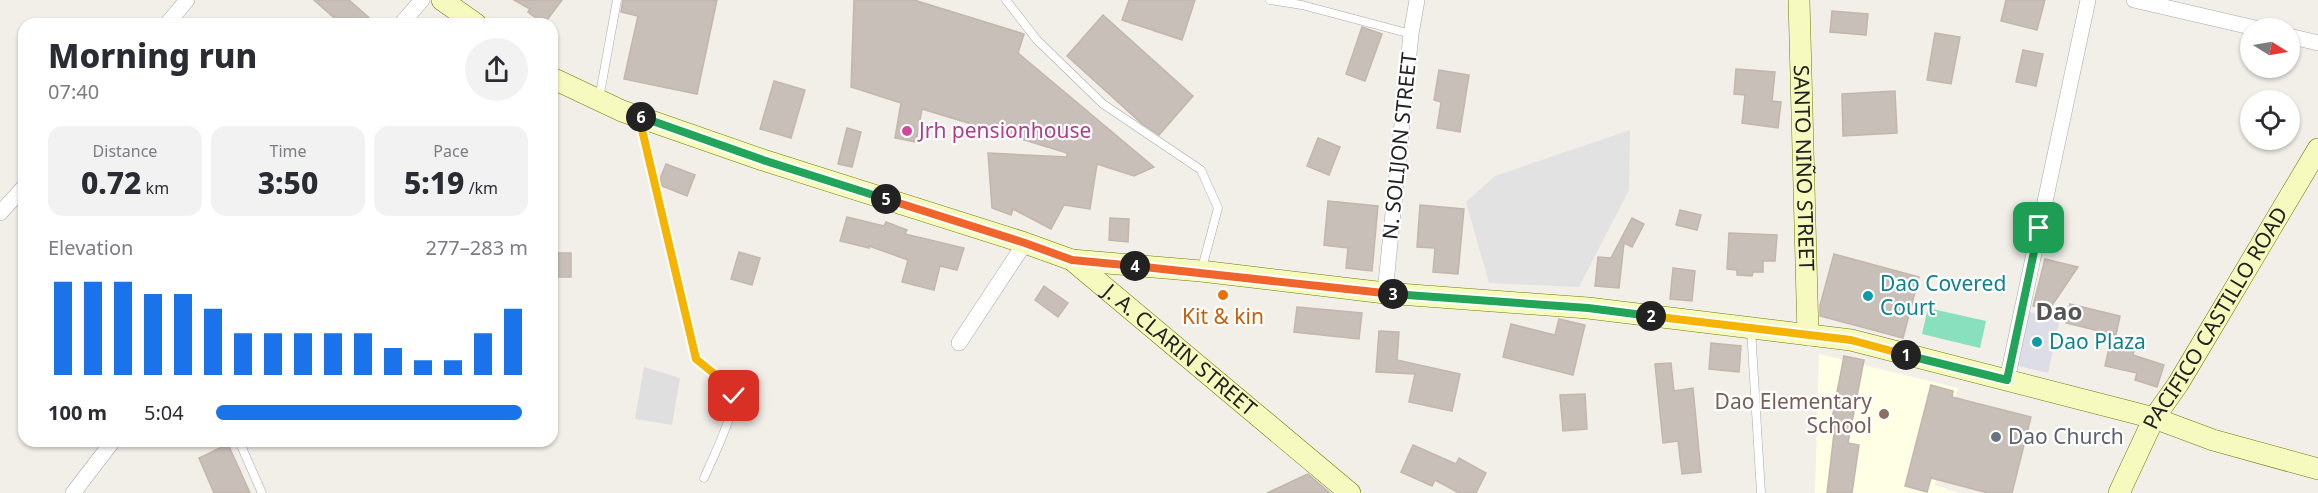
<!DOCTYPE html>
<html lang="en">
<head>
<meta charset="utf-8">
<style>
  :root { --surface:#fff; --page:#f2f2f3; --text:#2b2b33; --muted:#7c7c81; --accent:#1a73e8 }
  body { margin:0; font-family:"Noto Sans",sans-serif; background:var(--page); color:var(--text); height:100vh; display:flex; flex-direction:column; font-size:22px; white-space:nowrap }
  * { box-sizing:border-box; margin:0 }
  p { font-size:20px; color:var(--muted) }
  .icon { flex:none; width:33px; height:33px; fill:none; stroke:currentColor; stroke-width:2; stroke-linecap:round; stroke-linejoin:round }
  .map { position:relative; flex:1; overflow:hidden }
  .drawer { position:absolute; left:18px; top:18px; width:540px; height:429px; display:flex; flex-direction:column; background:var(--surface); border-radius:18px; box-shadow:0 2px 4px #0004 }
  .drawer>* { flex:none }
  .needle { width:39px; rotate:101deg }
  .tools { position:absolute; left:2240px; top:18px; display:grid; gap:12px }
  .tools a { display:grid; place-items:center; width:60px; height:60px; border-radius:50%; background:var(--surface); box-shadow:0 2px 4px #0004; font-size:30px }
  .pin { position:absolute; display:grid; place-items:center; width:51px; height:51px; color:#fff; margin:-26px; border-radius:12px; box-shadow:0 3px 9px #0006 }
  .km { position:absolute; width:30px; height:30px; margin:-15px; border-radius:50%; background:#222; color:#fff; font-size:16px; line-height:30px; text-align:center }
  .round { display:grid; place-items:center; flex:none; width:63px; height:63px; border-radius:32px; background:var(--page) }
  .summary { display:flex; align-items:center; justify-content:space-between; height:102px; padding:0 30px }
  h1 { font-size:33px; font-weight:800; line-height:45px }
  .figures { display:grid; grid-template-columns:repeat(3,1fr); gap:9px; height:102px; padding:6px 30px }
  .figures div { display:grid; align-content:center; border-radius:15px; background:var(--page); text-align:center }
  .figures b { font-size:30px; font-weight:800 }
  .figures small { font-size:16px; font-weight:400 }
  .figures p { font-size:16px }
  .chart { height:168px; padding:12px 30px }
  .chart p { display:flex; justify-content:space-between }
  .chart svg { width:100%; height:108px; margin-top:6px; stroke:var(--accent); stroke-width:6 }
  ul { padding:0 30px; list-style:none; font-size:20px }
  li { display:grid; grid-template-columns:96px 72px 1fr; align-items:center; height:45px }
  li i { height:15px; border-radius:8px; background:var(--accent) }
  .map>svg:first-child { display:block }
  .residential { fill:#e0dfdf }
  .education { fill:#ffffe5 }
  .pitch { fill:#88e0be }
  .parking { fill:#e2e2e2 }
  .plaza { fill:#dddde8 }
  .building { fill:#c7bfb8; stroke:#c4b6ab; stroke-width:1.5 }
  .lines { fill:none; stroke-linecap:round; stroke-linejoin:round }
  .service-casing { stroke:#a9a9a9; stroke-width:9 }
  .minor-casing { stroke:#a9a9a9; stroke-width:16 }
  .secondary-casing { stroke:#707d05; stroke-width:22 }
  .service { stroke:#fff; stroke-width:8 }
  .minor { stroke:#fff; stroke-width:15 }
  .secondary { stroke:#f7fabf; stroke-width:21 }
  .split-1-casing { stroke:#fff; stroke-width:12 }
  .split-2-casing { stroke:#fff; stroke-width:12 }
  .split-3-casing { stroke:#fff; stroke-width:12 }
  .split-4-casing { stroke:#fff; stroke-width:12 }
  .split-5-casing { stroke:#fff; stroke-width:12 }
  .split-6-casing { stroke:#fff; stroke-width:12 }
  .split-7-casing { stroke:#fff; stroke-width:12 }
  .split-1 { stroke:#22a559; stroke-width:8 }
  .split-2 { stroke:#f5b400; stroke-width:8 }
  .split-3 { stroke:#22a559; stroke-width:8 }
  .split-4 { stroke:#f0652b; stroke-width:8 }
  .split-5 { stroke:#f0652b; stroke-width:8 }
  .split-6 { stroke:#22a559; stroke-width:8 }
  .split-7 { stroke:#f5b400; stroke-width:8 }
  .hotel-dot { fill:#d1479c; stroke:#fff; stroke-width:2 }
  .food-dot { fill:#e8710a; stroke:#fff; stroke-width:2 }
  .culture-dot { fill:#0f9aa8; stroke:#fff; stroke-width:2 }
  .education-dot { fill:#8d6e63; stroke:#fff; stroke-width:2 }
  .worship-dot { fill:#6b7280; stroke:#fff; stroke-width:2 }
  .labels { text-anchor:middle; stroke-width:4.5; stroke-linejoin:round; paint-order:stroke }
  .hotel-label { font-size:21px; fill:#b23c85; stroke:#fff; text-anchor:start }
  .street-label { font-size:21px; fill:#222; stroke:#fff }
  .culture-label { font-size:21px; fill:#0d838f; stroke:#fff; text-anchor:start }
  .food-label { font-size:21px; fill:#c56008; stroke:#fff }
  .education-label { font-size:21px; fill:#785e54; stroke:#fff; text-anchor:end }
  .worship-label { font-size:21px; fill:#5b616d; stroke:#fff; text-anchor:start }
  .quarter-label { font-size:24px; font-weight:bold; fill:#555; stroke:#fff }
</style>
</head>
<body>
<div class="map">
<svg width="2318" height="493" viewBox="0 0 2318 493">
  <rect width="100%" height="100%" fill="#f2efe9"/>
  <polygon class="residential" points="644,367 680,378 672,425 635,419"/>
  <polygon class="education" points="1819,354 1958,388 1935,485 1959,493 1815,493"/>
  <polygon class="pitch" points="1928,308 1986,321 1980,348 1922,334"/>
  <polygon class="parking" points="1630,130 1629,190 1579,287 1489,283 1466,202 1495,176"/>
  <polygon class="plaza" points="2026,311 2060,319 2048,373 2014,365"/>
  <g class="building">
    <polygon points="314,0 349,0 376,24 341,24"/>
    <polygon points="514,0 562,0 544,24 528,12 530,9"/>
    <polygon points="623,0 717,0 697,94 624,79 638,16 621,12"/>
    <polygon points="854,0 914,0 1024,34 1018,53 1154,167 1134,176 1097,164 1090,209 1064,205 1051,229 1013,209 1011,215 992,208 988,153 1067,157 1067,153 922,109 916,142 895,138 901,103 851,87"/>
    <polygon points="1129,0 1195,0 1182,40 1122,20"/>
    <polygon points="2006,0 2045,0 2037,30 2001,21"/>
    <polygon points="1832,11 1868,14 1866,35 1830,32"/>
    <polygon points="1103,15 1193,96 1159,135 1141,123 1067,56"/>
    <polygon points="1362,27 1382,34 1365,81 1346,74"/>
    <polygon points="1935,33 1960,37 1951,84 1927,80"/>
    <polygon points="2023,50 2043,54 2036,86 2016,82"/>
    <polygon points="1736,69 1775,72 1772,101 1781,102 1778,128 1742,123 1745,95 1734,94"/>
    <polygon points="1439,70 1469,75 1460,132 1437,128 1441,102 1434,100"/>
    <polygon points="774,81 805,90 791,138 760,129"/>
    <polygon points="1895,91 1897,133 1843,136 1842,94"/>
    <polygon points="847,128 861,132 852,167 838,164"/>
    <polygon points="1318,138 1340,147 1329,175 1307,166"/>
    <polygon points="666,164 695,175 687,196 662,186 660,179"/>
    <polygon points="1328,201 1378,206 1372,271 1346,268 1348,248 1324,245"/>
    <polygon points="1420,205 1464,209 1458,274 1433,272 1435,248 1417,247"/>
    <polygon points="1680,210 1701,215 1697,230 1676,225"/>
    <polygon points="847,217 884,226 886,222 907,230 905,234 964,248 957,270 940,266 934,290 902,282 908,260 869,246 869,248 840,241"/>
    <polygon points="1110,218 1129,219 1128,242 1109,240"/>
    <polygon points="1632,218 1644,224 1632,247 1624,243 1619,288 1595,286 1598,257 1611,258"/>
    <polygon points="1729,233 1777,235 1775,261 1763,261 1763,272 1753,272 1752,276 1737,275 1737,270 1727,269"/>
    <polygon points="739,252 760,258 752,285 731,279"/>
    <rect x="552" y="253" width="19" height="24"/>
    <polygon points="1834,254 1919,277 1903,338 1820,316 1820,305"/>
    <polygon points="2045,259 2078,267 2049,310 2033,306"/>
    <polygon points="1673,268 1695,271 1692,301 1670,299"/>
    <polygon points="1044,286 1068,303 1058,317 1035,300"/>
    <polygon points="2070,304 2120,316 2116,335 2066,323"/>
    <polygon points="1297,307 1362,313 1359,339 1294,332"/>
    <polygon points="1559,319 1585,325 1573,375 1503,357 1511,324 1555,335"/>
    <polygon points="1379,331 1399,332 1397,360 1460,374 1452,411 1409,402 1415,374 1376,372"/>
    <polygon points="2111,339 2135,345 2133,355 2164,365 2157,387 2135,380 2137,373 2105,366"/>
    <polygon points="1711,343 1741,346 1739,372 1709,369"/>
    <polygon points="1844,356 1864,360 1848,443 1859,445 1852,493 1827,493 1835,425 1831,424"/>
    <polygon points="1671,363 1674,391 1693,388 1701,472 1682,474 1678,441 1663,443 1655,364"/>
    <polygon points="1931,385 1953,391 1952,397 2031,417 2012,493 1988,493 1931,478 1927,492 1905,486"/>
    <polygon points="1585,394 1587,429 1563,431 1560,395"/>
    <polygon points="228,444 250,493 214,493 199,458"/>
    <polygon points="1413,445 1456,464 1459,458 1486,473 1476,493 1459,493 1435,480 1432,486 1401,472"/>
    <polygon points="1308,474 1330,493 1267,493"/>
  </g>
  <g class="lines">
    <defs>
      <g id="service">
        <polyline points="1006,0 1037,40 1103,104 1201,170 1218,208 1202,268"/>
        <polyline points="1270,0 1302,5 1411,34"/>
        <polyline points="599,99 617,0"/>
        <path d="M640 121 696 359C708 369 728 379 733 394 738 407 711 462 704 478"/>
        <polyline points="1751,329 1761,493"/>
        <polyline points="239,441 262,493"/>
      </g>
      <g id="minor">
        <polyline points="2134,0 2255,28"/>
        <polyline points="167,24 187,0"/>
        <polyline points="401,24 422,0"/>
        <polyline points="2289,36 2318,43"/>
        <polyline points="0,213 24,187"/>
        <polyline points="1385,293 1411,34 1417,0"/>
        <polyline points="959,343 1025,243"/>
        <polyline points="2007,380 2088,0"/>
        <polyline points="73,493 113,441"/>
      </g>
      <g id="secondary">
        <polyline points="442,0 476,24"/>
        <path id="s1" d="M1799 0 1808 335"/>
        <path id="s2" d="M552 78 622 111 763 160 1025 243 1072 260 1350 493"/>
        <polyline points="1072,260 1201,271 1385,293 1588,308 1851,340 2154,418 2213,440 2318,469"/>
        <path id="s3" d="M2119 493 2154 418 2178 384 2318 149"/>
      </g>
    </defs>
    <use href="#service" class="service-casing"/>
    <use href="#minor" class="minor-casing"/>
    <use href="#secondary" class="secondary-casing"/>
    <use href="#service" class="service"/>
    <use href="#minor" class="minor"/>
    <use href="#secondary" class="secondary"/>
  </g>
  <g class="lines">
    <defs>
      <polyline id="split-1" points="1906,355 2007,380 2039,228"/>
      <polyline id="split-2" points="1651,316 1851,340 1906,355"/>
      <polyline id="split-3" points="1393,294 1588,308 1651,316"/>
      <polyline id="split-4" points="1135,266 1393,294"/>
      <polyline id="split-5" points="886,199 1025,243 1072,260 1135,266"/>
      <polyline id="split-6" points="641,117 763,160 886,199"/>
      <polyline id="split-7" points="641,117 639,117 696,359 728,385 734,396"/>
    </defs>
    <use href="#split-1" class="split-1-casing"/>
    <use href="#split-2" class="split-2-casing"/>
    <use href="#split-3" class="split-3-casing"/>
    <use href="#split-4" class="split-4-casing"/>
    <use href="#split-5" class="split-5-casing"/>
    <use href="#split-6" class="split-6-casing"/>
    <use href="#split-7" class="split-7-casing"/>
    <use href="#split-1" class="split-1"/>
    <use href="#split-2" class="split-2"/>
    <use href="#split-3" class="split-3"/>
    <use href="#split-4" class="split-4"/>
    <use href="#split-5" class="split-5"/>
    <use href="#split-6" class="split-6"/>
    <use href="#split-7" class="split-7"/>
  </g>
  <circle class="hotel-dot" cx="907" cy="131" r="6"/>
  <circle class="food-dot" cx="1223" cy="295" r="6"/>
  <g class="culture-dot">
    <circle cx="1868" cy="296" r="6"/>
    <circle cx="2037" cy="342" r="6"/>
  </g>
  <circle class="education-dot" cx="1884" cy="414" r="6"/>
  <circle class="worship-dot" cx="1996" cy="437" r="6"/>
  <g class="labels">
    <g class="hotel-label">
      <text x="919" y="138">Jrh pensionhouse</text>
    </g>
    <g class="street-label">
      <text transform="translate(1400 146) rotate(-84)" y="7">N. SOLIJON STREET</text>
      <text dy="7" stroke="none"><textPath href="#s1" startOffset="168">SANTO NIÑO STREET</textPath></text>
      <text dy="7" stroke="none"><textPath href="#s3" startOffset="200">PACIFICO CASTILLO ROAD</textPath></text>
      <text dy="7" stroke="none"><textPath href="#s2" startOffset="692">J. A. CLARIN STREET</textPath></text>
    </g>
    <g class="culture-label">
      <text x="1880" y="291">Dao Covered<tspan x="1880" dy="24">Court</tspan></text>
      <text x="2049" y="349">Dao Plaza</text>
    </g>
    <g class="food-label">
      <text x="1223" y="324">Kit &amp; kin</text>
    </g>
    <g class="education-label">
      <text x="1872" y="409">Dao Elementary<tspan x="1872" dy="24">School</tspan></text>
    </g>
    <g class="worship-label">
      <text x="2008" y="444">Dao Church</text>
    </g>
    <g class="quarter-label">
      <text x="2059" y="320">Dao</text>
    </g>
  </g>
</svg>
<div class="tools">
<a><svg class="needle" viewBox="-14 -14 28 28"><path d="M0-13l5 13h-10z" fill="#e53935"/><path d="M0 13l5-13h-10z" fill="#7c7c81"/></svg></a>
<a><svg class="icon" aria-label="locate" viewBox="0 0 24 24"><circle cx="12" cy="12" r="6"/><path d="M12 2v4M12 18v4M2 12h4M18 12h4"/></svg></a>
</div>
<div class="pin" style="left:2039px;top:228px;background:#1e9e55"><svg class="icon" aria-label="arrive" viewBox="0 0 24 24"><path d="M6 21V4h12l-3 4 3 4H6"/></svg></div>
<div class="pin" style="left:734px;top:396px;background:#d93025"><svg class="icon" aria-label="check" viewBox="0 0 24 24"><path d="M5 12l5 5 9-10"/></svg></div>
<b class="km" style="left:1906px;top:355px">1</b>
<b class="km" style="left:1651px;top:316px">2</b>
<b class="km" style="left:1393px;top:294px">3</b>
<b class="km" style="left:1135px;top:266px">4</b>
<b class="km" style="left:886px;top:199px">5</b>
<b class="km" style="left:641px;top:117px">6</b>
<section class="drawer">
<div class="summary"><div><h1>Morning run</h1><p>07:40</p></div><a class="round"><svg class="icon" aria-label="share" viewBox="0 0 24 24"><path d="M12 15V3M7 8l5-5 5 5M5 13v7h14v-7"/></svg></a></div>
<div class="figures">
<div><p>Distance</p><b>0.72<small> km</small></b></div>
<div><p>Time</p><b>3:50</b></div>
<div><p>Pace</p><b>5:19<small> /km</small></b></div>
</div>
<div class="chart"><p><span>Elevation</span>277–283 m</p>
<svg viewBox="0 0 160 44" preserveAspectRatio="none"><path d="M5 44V6M15 44V6M25 44V6M35 44V11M45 44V11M55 44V17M65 44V27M75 44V27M85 44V27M95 44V27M105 44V27M115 44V33M125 44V38M135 44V38M145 44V27M155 44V17"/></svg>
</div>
<ul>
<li><b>100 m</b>5:04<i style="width:98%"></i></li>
</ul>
</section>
</div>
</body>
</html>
